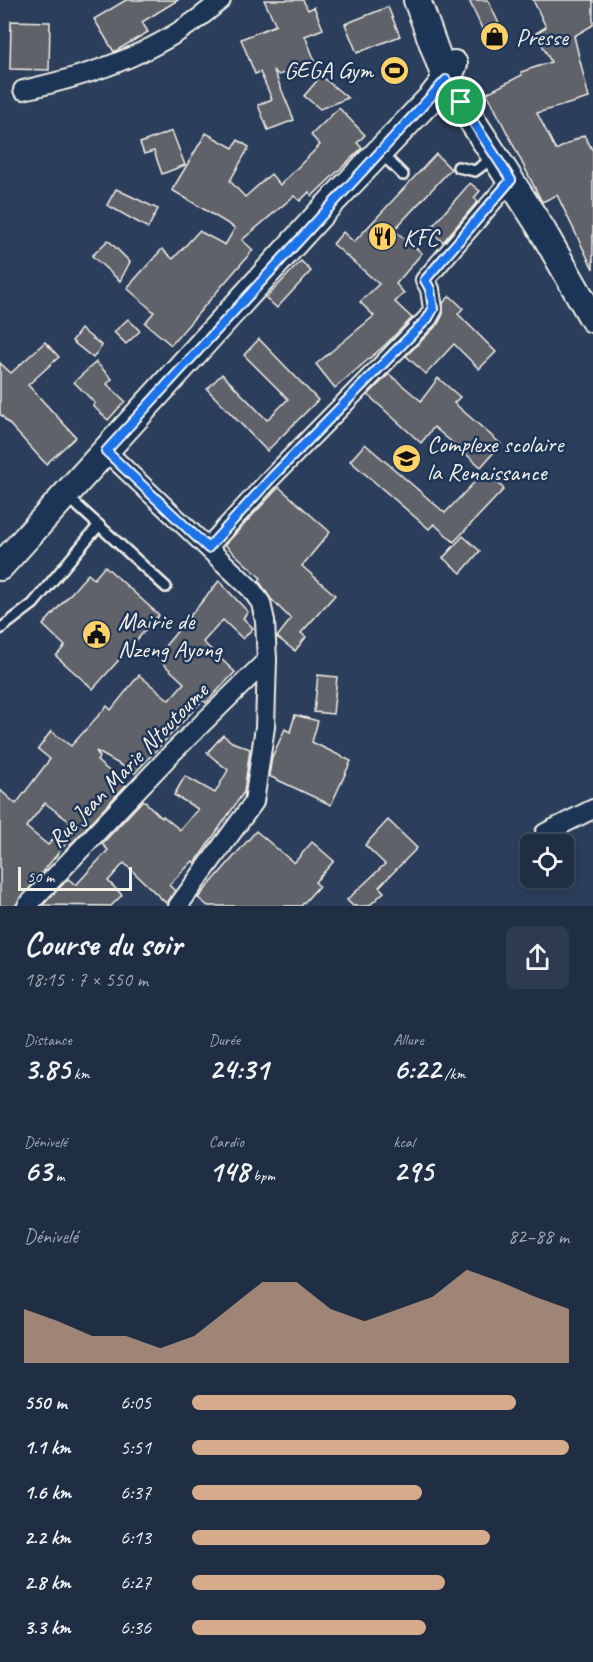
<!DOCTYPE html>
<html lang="fr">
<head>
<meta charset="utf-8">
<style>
  :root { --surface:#202e44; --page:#2d3a4f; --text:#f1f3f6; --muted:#a2a8b2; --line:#3d4a5d; --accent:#d6ab8b }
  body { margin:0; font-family:Caveat,sans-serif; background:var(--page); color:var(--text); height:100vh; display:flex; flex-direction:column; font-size:22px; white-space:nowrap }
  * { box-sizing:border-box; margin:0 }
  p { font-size:20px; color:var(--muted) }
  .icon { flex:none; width:33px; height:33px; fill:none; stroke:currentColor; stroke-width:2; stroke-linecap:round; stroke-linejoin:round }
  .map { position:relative; height:906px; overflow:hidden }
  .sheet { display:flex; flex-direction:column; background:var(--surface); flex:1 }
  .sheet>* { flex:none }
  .buttons { position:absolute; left:520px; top:834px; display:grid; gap:12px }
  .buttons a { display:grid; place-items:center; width:54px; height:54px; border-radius:9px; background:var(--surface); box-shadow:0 3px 9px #0003,0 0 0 2px var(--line); font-size:30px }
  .scale { position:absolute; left:18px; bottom:15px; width:114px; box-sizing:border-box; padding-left:6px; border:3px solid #f4f1e8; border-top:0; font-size:16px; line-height:21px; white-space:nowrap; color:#f4f1e8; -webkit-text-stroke:4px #1d3557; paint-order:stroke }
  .pin { position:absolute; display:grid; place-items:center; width:51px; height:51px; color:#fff; margin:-26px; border:3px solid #fff; border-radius:50%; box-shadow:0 2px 6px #0007 }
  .round { display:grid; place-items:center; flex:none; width:63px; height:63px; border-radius:9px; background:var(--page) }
  .headline { display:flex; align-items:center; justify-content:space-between; height:102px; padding:0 24px }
  h1 { font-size:33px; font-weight:800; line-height:45px }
  .stats { display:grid; grid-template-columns:repeat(3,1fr); gap:9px; height:102px; padding:6px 24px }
  .stats div { display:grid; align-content:center }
  .stats b { font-size:30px; font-weight:800 }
  .stats small { font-size:16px; font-weight:400 }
  .stats p { font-size:16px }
  .chart { height:168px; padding:12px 24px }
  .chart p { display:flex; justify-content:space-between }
  .chart svg { width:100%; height:108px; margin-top:6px; fill:var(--accent); opacity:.7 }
  ul { padding:0 24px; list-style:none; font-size:20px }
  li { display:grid; grid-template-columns:96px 72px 1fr; align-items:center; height:45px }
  li i { height:15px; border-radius:8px; background:var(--accent) }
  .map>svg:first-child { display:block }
  .building { fill:#61626b; stroke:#f4f1e8; stroke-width:1.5; fill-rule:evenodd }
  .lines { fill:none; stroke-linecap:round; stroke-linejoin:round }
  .service-casing { stroke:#f4f1e8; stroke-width:14 }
  .minor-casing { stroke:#f4f1e8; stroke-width:22 }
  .secondary-casing { stroke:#f4f1e8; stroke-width:30 }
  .service { stroke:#1d3557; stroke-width:9 }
  .minor { stroke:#1d3557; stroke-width:18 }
  .secondary { stroke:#1d3557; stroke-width:26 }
  .route-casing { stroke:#fff; stroke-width:12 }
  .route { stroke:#1a73e8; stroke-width:8 }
  .labels { text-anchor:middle; stroke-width:5; stroke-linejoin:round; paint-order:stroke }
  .poi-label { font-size:24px; fill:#f4f1e8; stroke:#1d3557; text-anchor:start }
  .street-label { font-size:24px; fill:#f4f1e8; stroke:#1d3557 }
</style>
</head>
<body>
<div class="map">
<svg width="593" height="906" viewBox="0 0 593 906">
  <rect width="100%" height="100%" fill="#2b3e5b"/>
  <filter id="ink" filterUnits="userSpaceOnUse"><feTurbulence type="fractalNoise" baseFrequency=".0167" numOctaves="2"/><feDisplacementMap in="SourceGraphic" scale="12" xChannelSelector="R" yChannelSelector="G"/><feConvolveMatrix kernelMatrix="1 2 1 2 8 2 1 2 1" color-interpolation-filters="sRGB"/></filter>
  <g filter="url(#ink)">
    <g class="building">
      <polygon points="126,0 178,0 142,22 148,32 114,52 94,19"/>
      <polygon points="264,0 303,0 308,10 314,7 323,29 305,36 315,61 279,75 274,71 294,120 268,130 258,105 272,99 260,72 255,74 241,39 276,25"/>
      <polygon points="469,0 488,0 506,39 490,46"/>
      <polygon points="533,0 593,0 593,25 574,36 589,98 537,113 556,150 584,135 593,151 593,269 557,195 542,202 487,93 522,75 521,72 551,62 536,33 546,27"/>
      <polygon points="388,7 400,36 357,53 345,24"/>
      <polygon points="11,21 50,22 49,70 10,69"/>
      <polygon points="321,76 348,98 320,109 304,96"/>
      <polygon points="339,108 365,135 357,143 362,148 312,196 309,192 300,201 294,196 242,240 253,250 171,345 145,323 154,312 127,288 162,249 173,259 199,231 225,245 235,228 172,190 206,133 233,148 238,140 249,147 230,181 245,197 271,174 280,185 320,145 311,135"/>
      <polygon points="172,131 185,165 162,174 154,151 144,154 140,143"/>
      <polygon points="436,154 451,169 394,230 422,253 396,284 404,293 395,302 412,318 384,346 335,388 316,364 374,316 360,302 379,284 333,244 343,232 354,242"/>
      <polygon points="470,183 480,191 474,198 478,201 443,242 429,230"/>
      <polygon points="116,189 158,209 148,228 107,205"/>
      <polygon points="108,240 130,262 120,281 92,256"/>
      <polygon points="301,261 311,271 277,308 266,298"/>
      <polygon points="450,296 463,308 458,314 496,352 479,369 454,344 426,374 406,356 438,324 443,314 443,303"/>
      <polygon points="128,319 140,331 126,344 114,332"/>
      <polygon points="81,329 102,346 93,358 72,341"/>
      <polygon points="259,339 318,400 267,451 207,389 222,374 267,420 288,399 244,355"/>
      <polygon points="45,342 59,357 28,385 76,437 46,464 0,414 0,363 11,373"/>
      <polygon points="96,362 112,379 107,384 125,401 108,420 93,406 95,403 74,382"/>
      <polygon points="389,374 421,401 438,378 460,397 454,403 501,444 481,467 434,427 421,443 368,395"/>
      <polygon points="365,444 445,513 485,471 504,489 454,542 434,524 429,529 350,461"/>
      <polygon points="279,487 330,532 302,566 335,595 301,633 306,637 295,651 277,637 291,619 271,599 259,581 261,578 225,545"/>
      <polygon points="463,536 480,551 461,573 443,558"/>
      <polygon points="105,566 159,615 93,689 56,656 65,646 43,625 88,574 94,579"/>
      <path d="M219 581 248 612 243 618 253 628 243 639 223 620 203 642 235 672 206 703 203 700 135 773 96 751 100 757 97 761 126 785 71 844 68 841 15 906H0V790L16 804 50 759 38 749 51 731 71 746 107 706 111 710 139 675 169 700 184 683 156 657ZM45 803 70 822 48 845 26 827Z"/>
      <polygon points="318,675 337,677 333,714 314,712"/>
      <polygon points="295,715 318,721 312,742 351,761 331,805 269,776 272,757 285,729 290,732"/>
      <polygon points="223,735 232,742 250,749 244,792 195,863 193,861 169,885 175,891 166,903 124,863 108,881 122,895 111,906 43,905 68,879 76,885 108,850 102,844 143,800 162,818 163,816 180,830 198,809 174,795 185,776 215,793 228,770 207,753"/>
      <polygon points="388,820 417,848 379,887 384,892 369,906 353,906 347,900 385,864 365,845"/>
      <polygon points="256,831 294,863 312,842 334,861 315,882 319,886 301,906 208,906 198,898"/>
    </g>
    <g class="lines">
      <defs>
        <g id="service">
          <polyline points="381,153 403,175"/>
          <polyline points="458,167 475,171 494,157"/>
          <polyline points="68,497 166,587"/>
          <polyline points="0,629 33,604 99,525"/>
        </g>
        <g id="minor">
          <path d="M23 90C97 74 163 51 221 0"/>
          <polyline points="106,451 251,589 261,603 265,621 267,660 265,727 254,802 178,906"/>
          <polyline points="208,547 273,476 428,318 433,309 430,289 425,280 511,180"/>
          <polyline points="545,833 593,809"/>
          <polyline points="27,906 172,753 267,660"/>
        </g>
        <g id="secondary">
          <polyline points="417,0 446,80 541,228 593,319"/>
          <polyline points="0,567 322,212 432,97 450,74 454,64"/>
        </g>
      </defs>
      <use href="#service" class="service-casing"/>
      <use href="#minor" class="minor-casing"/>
      <use href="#secondary" class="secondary-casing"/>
      <use href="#service" class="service"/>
      <use href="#minor" class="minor"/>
      <use href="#secondary" class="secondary"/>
    </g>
  </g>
  <g class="lines" filter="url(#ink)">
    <defs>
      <polygon id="route" points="446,80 511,180 425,280 430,289 433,309 428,318 273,476 208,548 106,451"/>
    </defs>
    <use href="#route" class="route-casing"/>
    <use href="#route" class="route"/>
  </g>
  <defs>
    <symbol id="shop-disc" viewBox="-11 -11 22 22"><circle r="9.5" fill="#ffd166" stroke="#1d3557"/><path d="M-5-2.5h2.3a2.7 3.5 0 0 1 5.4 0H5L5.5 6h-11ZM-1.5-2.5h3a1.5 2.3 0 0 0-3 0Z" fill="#111"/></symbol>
    <symbol id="stadium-disc" viewBox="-11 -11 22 22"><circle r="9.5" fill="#ffd166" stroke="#1d3557"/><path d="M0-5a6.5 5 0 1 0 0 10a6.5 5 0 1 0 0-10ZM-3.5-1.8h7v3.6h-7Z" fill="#111"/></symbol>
    <symbol id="restaurant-disc" viewBox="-11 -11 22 22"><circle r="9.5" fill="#ffd166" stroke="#1d3557"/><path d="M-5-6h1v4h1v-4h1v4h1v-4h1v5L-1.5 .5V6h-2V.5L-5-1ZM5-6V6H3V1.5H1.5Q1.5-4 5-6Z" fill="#111"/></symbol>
    <symbol id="school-disc" viewBox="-11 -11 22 22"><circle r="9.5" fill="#ffd166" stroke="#1d3557"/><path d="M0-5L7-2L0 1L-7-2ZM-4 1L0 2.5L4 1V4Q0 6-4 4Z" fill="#111"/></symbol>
    <symbol id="civic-disc" viewBox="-11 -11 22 22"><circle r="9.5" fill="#ffd166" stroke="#1d3557"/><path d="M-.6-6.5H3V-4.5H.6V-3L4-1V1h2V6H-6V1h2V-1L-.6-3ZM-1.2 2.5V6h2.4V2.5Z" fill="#111"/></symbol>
  </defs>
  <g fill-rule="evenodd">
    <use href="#shop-disc" x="478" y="20" width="33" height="33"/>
    <use href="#stadium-disc" x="378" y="54" width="33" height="33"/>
    <use href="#restaurant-disc" x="366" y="220" width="33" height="33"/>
    <use href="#school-disc" x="390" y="442" width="33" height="33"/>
    <use href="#civic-disc" x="80" y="618" width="33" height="33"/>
  </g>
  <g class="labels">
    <g class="poi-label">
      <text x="516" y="45">Presse</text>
      <text x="373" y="78" text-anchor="end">GEGA Gym</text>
      <text x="403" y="245">KFC</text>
      <text x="427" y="452">Complexe scolaire<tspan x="427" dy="28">la Renaissance</tspan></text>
      <text x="118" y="629">Mairie de<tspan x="118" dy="28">Nzeng Ayong</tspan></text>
    </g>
    <g class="street-label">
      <text transform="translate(128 765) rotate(-46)" y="8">Rue Jean Marie Ntoutoume</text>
    </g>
  </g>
</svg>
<div class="buttons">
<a><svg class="icon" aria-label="locate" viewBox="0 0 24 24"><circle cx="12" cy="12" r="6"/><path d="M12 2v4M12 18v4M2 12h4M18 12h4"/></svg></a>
</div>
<div class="scale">50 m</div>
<div class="pin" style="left:461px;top:102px;background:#1e9e55"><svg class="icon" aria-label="arrive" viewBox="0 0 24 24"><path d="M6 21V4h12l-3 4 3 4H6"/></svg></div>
</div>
<section class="sheet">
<div class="headline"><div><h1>Course du soir</h1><p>18:15 · 7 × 550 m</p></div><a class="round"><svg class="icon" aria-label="share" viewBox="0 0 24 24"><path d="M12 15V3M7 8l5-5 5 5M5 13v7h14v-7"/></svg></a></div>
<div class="stats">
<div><p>Distance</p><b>3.85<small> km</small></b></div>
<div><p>Durée</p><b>24:31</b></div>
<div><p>Allure</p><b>6:22<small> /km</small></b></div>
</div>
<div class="stats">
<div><p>Dénivelé</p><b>63<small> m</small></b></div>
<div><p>Cardio</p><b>148<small> bpm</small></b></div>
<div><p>kcal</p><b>295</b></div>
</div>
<div class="chart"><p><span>Dénivelé</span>82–88 m</p>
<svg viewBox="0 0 160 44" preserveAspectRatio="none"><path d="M0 44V22L10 27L20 33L30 33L40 38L50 33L60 22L70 11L80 11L90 22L100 27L110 22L120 17L130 6L140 11L150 17L160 22V44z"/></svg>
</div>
<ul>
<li><b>550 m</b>6:05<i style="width:86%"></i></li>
<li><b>1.1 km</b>5:51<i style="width:100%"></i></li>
<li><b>1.6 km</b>6:37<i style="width:61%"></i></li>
<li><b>2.2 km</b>6:13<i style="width:79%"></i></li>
<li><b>2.8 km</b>6:27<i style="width:67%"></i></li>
<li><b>3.3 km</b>6:36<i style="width:62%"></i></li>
</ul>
</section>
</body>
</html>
